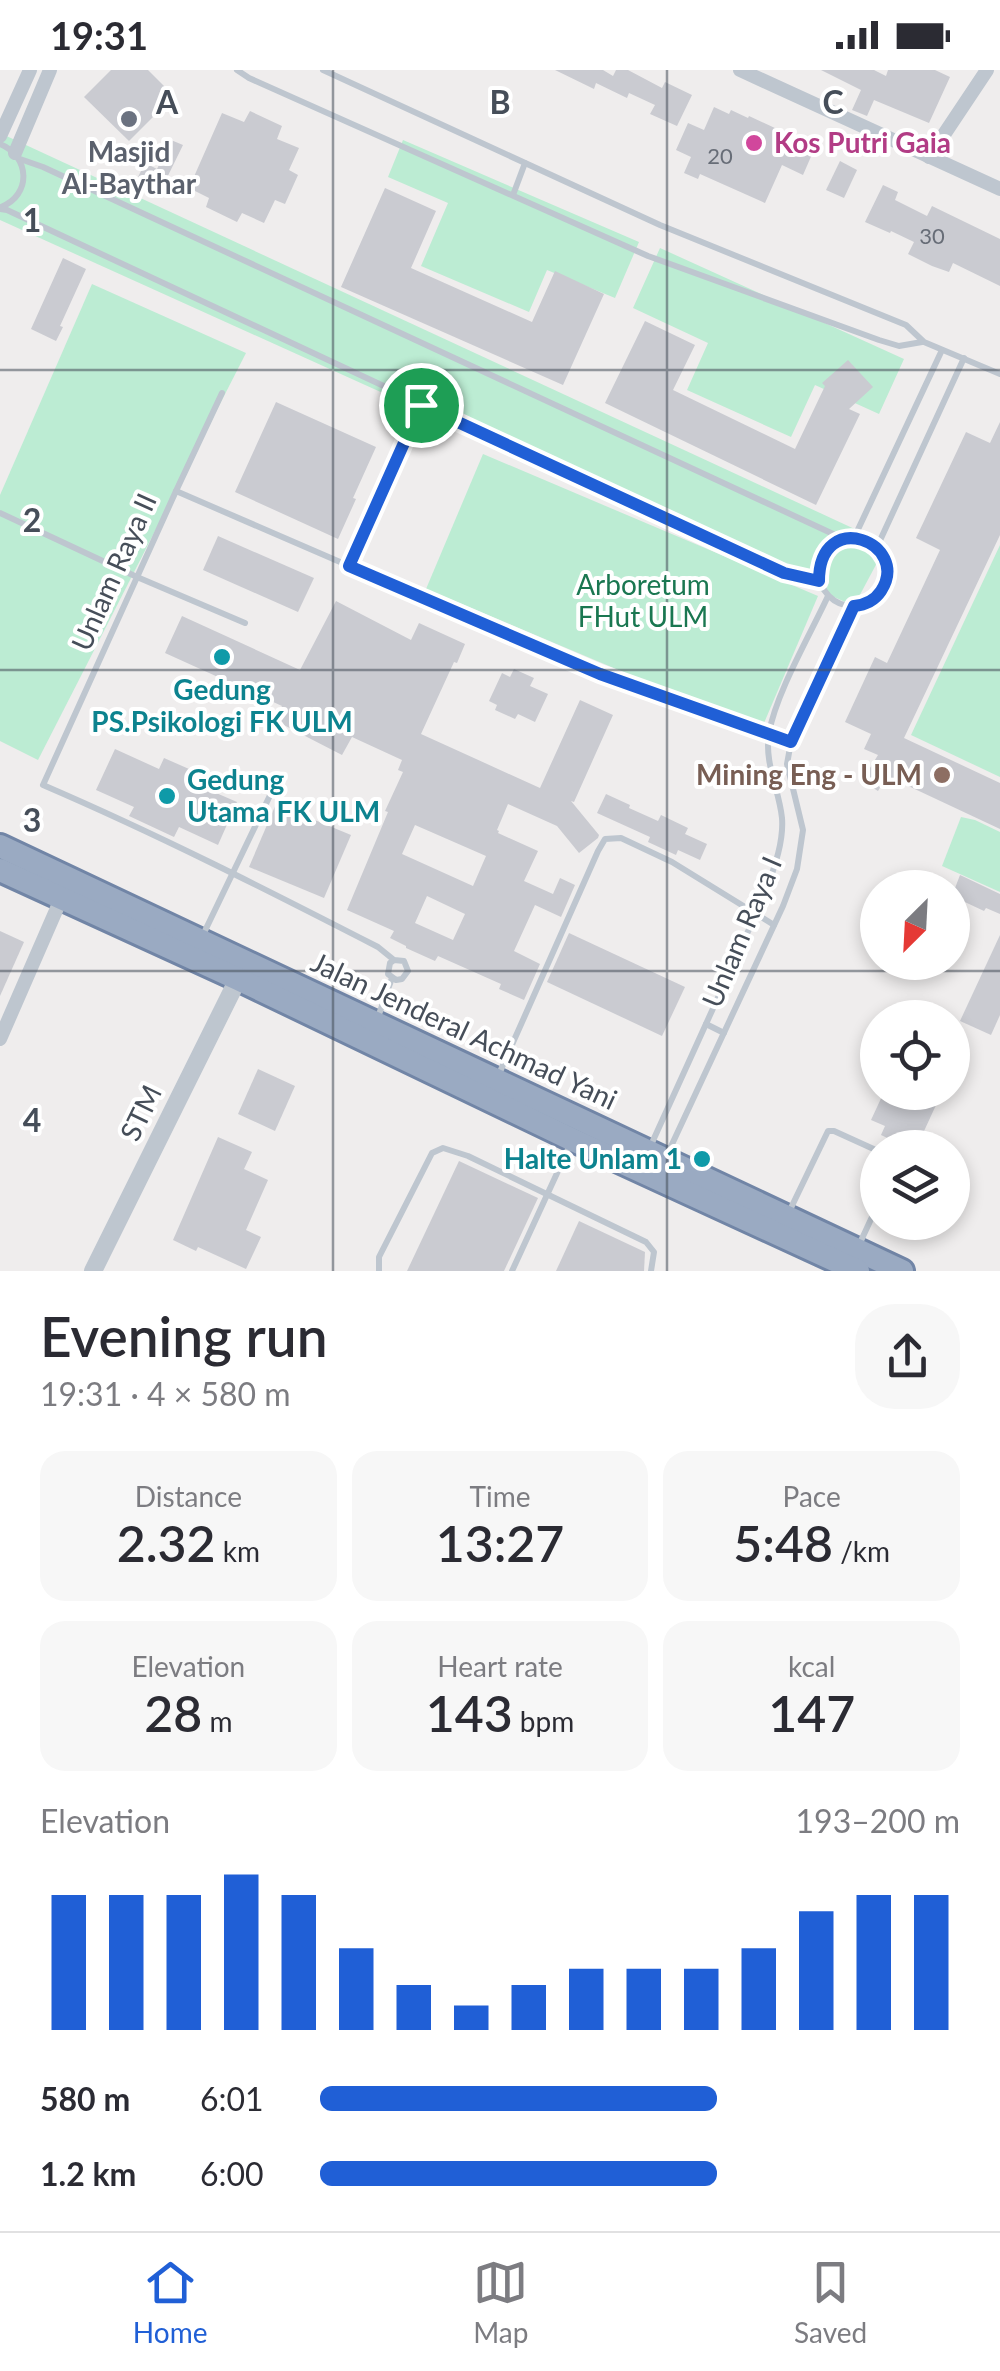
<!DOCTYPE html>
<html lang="en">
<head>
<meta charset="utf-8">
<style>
  :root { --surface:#fff; --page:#f7f7f7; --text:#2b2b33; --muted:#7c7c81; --line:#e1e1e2; --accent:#205fd6 }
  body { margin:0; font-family:Lato,sans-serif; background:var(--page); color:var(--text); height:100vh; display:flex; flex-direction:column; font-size:38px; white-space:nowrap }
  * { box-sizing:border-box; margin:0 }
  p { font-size:32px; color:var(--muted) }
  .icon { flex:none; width:55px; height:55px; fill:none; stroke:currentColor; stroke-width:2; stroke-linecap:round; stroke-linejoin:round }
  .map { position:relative; height:1201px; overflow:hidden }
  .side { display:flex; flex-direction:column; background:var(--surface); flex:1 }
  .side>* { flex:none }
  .needle { width:65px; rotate:204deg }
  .tools { position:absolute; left:860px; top:800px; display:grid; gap:20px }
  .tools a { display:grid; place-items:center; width:110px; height:110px; border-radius:50%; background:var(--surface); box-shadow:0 5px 15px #0003; font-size:50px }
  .pin { position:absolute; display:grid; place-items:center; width:85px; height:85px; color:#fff; margin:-42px; border:5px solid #fff; border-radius:50%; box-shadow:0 2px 10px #0007 }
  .round { display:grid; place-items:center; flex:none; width:105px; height:105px; border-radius:40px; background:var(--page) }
  .summary { display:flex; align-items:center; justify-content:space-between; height:170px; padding:0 40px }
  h1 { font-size:55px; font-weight:600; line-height:75px }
  .stats { display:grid; grid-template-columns:repeat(3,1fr); gap:15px; height:170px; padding:10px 40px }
  .stats div { display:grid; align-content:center; border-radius:25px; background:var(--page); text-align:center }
  .stats b { font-size:50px; font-weight:600 }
  .stats small { font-size:28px; font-weight:400 }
  .stats p { font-size:28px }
  .chart { height:280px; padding:20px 40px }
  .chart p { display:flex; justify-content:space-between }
  .chart svg { width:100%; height:180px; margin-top:10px; stroke:var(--accent); stroke-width:6 }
  ul { padding:0 40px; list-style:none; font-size:32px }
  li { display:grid; grid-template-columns:160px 120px 1fr; align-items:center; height:75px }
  li i { height:25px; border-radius:12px; background:var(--accent) }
  .status { display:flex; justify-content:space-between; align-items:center; height:70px; padding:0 50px; background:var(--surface); direction:ltr }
  .status svg { height:28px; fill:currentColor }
  .dock { display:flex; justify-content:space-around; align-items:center; height:140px; border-top:2px solid var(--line); background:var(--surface); font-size:28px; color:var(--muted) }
  .dock a { display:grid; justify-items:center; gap:5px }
  .dock .active { color:var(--accent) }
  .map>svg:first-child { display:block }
  .green { fill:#bcecd3 }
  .building { fill:#cacbd1; fill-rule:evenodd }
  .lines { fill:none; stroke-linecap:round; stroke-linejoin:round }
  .trunk-casing { stroke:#7185a6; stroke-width:28 }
  .service { stroke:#bec6cf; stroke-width:6 }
  .minor { stroke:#bec6cf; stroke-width:14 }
  .tertiary { stroke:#bec6cf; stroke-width:18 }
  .trunk { stroke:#9aaac2; stroke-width:22 }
  .route-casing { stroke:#fff; stroke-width:20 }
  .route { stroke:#205fd6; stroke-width:12 }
  .grid { fill:none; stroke:#464e59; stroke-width:2.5; stroke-opacity:0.55 }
  .worship-dot { fill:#6b7280; stroke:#fff; stroke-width:4 }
  .hotel-dot { fill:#d1479c; stroke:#fff; stroke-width:4 }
  .culture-dot { fill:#0f9aa8; stroke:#fff; stroke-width:4 }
  .education-dot { fill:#8d6e63; stroke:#fff; stroke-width:4 }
  .labels { text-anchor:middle; stroke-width:8; stroke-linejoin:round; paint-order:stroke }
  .number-label { font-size:22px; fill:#676d77 }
  .hotel-label { font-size:28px; font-weight:bold; fill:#b23c85; stroke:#fff; text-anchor:start }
  .worship-label { font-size:28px; font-weight:bold; fill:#5b616d; stroke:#fff }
  .street-label { font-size:28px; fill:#464e59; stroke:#fff }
  .park-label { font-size:28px; fill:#1a7751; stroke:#fff }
  .culture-label { font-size:28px; font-weight:bold; fill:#0d838f; stroke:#fff }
  .education-label { font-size:28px; font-weight:bold; fill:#785e54; stroke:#fff; text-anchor:end }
  .grid-label { font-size:32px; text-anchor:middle; font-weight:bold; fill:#464e59; stroke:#fff; stroke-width:8; stroke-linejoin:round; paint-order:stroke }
</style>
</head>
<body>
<div class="status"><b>19:31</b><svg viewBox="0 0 49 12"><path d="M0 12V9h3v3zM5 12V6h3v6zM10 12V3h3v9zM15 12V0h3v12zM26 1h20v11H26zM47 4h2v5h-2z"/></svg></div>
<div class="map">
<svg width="1000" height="1201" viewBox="0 0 1000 1201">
  <rect width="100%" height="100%" fill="#efeded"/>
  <g class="green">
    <polygon points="0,63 887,474 854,536 0,150"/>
    <polygon points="403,70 639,172 615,228 547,200 529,242 421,196 448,133 388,107"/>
    <polygon points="660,178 904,289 879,344 815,315 791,367 687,320 708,273 633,238"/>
    <polygon points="92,214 246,283 38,690 0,671 0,425"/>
    <polygon points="483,384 818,526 761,660 426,519"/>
    <polygon points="1000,475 1000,707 911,665"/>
    <polygon points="961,747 975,750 1000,762 1000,822 942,796"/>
  </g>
  <g class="building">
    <polygon points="111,0 148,0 174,26 129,71 84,27"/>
    <polygon points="555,0 603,0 613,6 616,0 628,0 662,18 665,12 692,25 677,56 650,44 655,35 629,23 627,28 596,13 594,19"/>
    <polygon points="821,0 874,0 886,6 888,0 935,0 950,7 929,53 874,30 867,46 852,40 861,20"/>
    <polygon points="714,37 729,44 731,40 748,48 749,46 790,65 788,70 813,82 803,105 782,95 765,133 700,104 698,109 684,103 691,87 676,80 688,53 704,60"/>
    <polygon points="250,41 282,56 277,69 299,78 289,100 298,105 285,134 275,130 264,153 242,143 237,152 206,137 209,128 189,118 222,43 244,52"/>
    <polygon points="171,70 183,75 160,122 136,111 145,93 157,99"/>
    <polygon points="840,91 857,100 844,128 826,120"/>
    <polygon points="883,115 898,122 895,130 927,146 932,136 1000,169 1000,216 953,193 949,202 932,196 908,184 914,172 891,161 890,163 865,152"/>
    <polygon points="385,118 436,141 411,198 532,252 555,201 604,224 563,315 341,217"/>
    <polygon points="63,188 86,199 60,256 63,257 56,271 31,259"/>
    <polygon points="645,251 695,275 673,320 795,379 825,316 822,313 848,290 873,317 849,339 860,344 816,435 605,333"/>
    <polygon points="276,332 376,377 353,428 356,429 338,469 235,422"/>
    <polygon points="1000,352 1000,465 904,668 1000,713 1000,759 887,706 878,721 862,711 878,685 864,679 871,664 845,652 875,587 887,593 940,480 916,468 966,362 990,373"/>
    <polygon points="218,466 314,508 298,542 203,500"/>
    <path d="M336 531 411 570 419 553 465 574 457 593 454 592 421 664 540 718 580 630 613 645 574 732 571 731 599 765 598 768 579 783 557 756 508 734 497 760 499 761 498 763 538 781 524 811 553 824 560 808 575 815 561 847 535 835 514 881 540 894 524 930 499 919 501 914 438 886 435 891 406 878V876L390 868 394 861 347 840 388 742 385 741 403 702 398 700 402 690 352 667 342 685 274 650 282 636 165 583 182 546 300 600ZM415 755 486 786 473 816 402 784ZM427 826 465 844 453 870 415 853Z"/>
    <polygon points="514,599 534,608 530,616 548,624 535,652 518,644 515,649 495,640 497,635 489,631 502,603 510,607"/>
    <polygon points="115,679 159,699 164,688 205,706 200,716 237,732 218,775 179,757 174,767 129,746 134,737 96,720"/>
    <polygon points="606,724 630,735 629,738 658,751 661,745 688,758 685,764 707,774 700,790 678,780 676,785 648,772 650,767 597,743"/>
    <polygon points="276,734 351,765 324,828 249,797"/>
    <polygon points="960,805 1000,824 1000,844 986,838 984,841 952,826"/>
    <polygon points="0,861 24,872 0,926"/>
    <polygon points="569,863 685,917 662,966 547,912"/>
    <polygon points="1000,865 1000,945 991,965 960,951"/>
    <polygon points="258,999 295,1016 275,1061 238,1044"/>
    <polygon points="884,1022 942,1022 919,1072 907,1066 902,1075 881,1065 885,1056 871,1050"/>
    <polygon points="218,1067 252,1082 244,1099 268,1110 246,1160 261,1167 246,1199 198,1177 196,1181 173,1170"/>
    <polygon points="459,1091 538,1128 504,1201 407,1201"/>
    <polygon points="579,1151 645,1182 644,1201 556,1201"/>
  </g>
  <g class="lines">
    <defs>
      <g id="trunk">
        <polyline points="0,776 902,1201"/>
        <polyline points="0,800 238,909 573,1070 858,1201"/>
      </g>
    </defs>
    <use href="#trunk" class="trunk-casing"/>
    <g class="service">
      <polyline points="237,0 249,8 648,186 879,270 899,276 922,272"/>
      <polyline points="323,0 660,155 906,255 924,272 1000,304"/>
      <path d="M0 74C30 86 32 125 1 137"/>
      <polyline points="20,89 43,97 844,469"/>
      <polyline points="513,125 525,93"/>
      <polyline points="0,139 7,140 784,503 819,511"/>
      <polyline points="176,421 222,323"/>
      <polyline points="0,443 137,507 245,553"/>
      <polyline points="854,468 942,280"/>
      <circle cx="853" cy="502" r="34"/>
      <polyline points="877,477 964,288"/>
      <polyline points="349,495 421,335"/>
      <polyline points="202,867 275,715"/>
      <path d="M394 890 390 893 388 904 396 910 402 909 408 901 404 891 394 890 378 877C267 820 157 764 43 715L176 421 599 604 791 672"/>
      <polyline points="378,947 392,908"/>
      <polyline points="706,954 724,963"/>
      <polyline points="499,1004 598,781 605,769 621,768 672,792 774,855"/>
      <path d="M651 1075 765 824C773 801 784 773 782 748 779 719 764 693 769 663 776 623 810 565 828 526"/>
      <polyline points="667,1085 783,836 797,799 803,760 787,694 791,672 854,536"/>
      <polyline points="789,1142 828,1061 834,1061 878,1081"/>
      <polyline points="859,1175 878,1134"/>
      <polyline points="379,1201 379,1187 432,1083 443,1078 468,1086 646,1172 654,1182 651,1201"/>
      <polyline points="512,1201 570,1075"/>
    </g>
    <g class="minor">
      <polyline points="740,0 1000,119"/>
      <polyline points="0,66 30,0"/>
      <polyline points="15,83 50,0"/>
      <polyline points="929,87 987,0"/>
      <polyline points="0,969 61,829"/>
    </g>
    <polyline class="tertiary" points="93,1201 238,909"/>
    <use href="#trunk" class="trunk"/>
  </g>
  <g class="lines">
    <defs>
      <path id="route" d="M421 335 784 503 819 511C819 436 912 473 881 521 875 530 865 535 854 536L791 672 600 604 349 496Z"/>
    </defs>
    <use href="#route" class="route-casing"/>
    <use href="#route" class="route"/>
  </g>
  <path class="grid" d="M333 0V1201M667 0V1201M0 300H1000M0 600H1000M0 901H1000"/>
  <circle class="worship-dot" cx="129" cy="49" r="10"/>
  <circle class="hotel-dot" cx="754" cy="73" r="10"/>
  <g class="culture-dot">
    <circle cx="222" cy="587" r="10"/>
    <circle cx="167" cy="726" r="10"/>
    <circle cx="702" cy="1089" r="10"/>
  </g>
  <circle class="education-dot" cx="942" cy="705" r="10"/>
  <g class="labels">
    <g class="number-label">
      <text x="720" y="94">20</text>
      <text x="932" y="174">30</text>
    </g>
    <g class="hotel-label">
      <text x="774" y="83">Kos Putri Gaia</text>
    </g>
    <g class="worship-label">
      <text x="129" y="92">Masjid<tspan x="129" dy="32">Al-Baythar</tspan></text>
    </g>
    <g class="street-label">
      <text transform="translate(114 502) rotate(-66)" y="10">Unlam Raya II</text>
      <text transform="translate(742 862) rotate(-67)" y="10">Unlam Raya I</text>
      <text transform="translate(464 961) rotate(25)" y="10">Jalan Jenderal Achmad Yani</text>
      <text transform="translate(141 1043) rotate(-64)" y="10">STM</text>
    </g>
    <g class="park-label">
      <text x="643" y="525">Arboretum<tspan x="643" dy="32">FHut ULM</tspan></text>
    </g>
    <g class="culture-label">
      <text x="222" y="630">Gedung<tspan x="222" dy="32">PS.Psikologi FK ULM</tspan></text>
      <text x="187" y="720" text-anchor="start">Gedung<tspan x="187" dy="32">Utama FK ULM</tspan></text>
      <text x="682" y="1099" text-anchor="end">Halte Unlam 1</text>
    </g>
    <g class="education-label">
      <text x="922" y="715">Mining Eng - ULM</text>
    </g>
  </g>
  <g class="grid-label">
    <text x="167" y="44">A</text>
    <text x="500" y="44">B</text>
    <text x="833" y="44">C</text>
    <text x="32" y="162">1</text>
    <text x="32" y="462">2</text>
    <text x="32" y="762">3</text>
    <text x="32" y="1062">4</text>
  </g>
</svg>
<div class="tools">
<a><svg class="needle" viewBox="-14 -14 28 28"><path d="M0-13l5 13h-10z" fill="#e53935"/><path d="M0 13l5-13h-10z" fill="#7c7c81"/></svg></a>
<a><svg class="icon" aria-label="locate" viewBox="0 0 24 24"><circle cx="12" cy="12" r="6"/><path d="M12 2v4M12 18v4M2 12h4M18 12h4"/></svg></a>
<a><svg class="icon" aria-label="layers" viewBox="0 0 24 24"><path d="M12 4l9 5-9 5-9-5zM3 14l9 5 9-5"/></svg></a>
</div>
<div class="pin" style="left:421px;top:335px;background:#1e9e55"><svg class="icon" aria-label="arrive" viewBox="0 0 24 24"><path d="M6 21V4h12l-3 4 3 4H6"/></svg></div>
</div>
<section class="side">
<div class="summary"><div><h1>Evening run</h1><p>19:31 · 4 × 580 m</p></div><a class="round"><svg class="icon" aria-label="share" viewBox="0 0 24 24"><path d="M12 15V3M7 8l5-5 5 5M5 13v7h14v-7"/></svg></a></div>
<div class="stats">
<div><p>Distance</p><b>2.32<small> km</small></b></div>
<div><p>Time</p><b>13:27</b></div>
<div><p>Pace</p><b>5:48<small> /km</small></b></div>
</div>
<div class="stats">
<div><p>Elevation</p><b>28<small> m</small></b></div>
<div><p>Heart rate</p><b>143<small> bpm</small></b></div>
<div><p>kcal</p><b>147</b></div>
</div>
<div class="chart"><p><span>Elevation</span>193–200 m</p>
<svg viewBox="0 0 160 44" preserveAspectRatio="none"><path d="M5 44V11M15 44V11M25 44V11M35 44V6M45 44V11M55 44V24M65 44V33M75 44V38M85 44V33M95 44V29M105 44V29M115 44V29M125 44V24M135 44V15M145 44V11M155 44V11"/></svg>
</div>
<ul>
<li><b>580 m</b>6:01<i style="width:62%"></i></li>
<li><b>1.2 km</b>6:00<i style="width:62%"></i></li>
</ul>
</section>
<nav class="dock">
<a class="active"><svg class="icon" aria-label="home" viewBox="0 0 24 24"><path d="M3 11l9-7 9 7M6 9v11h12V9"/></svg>Home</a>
<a><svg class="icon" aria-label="map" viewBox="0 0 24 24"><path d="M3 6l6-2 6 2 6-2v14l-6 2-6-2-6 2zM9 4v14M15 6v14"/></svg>Map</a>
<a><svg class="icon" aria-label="saved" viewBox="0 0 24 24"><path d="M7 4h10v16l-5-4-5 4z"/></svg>Saved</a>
</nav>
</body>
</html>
